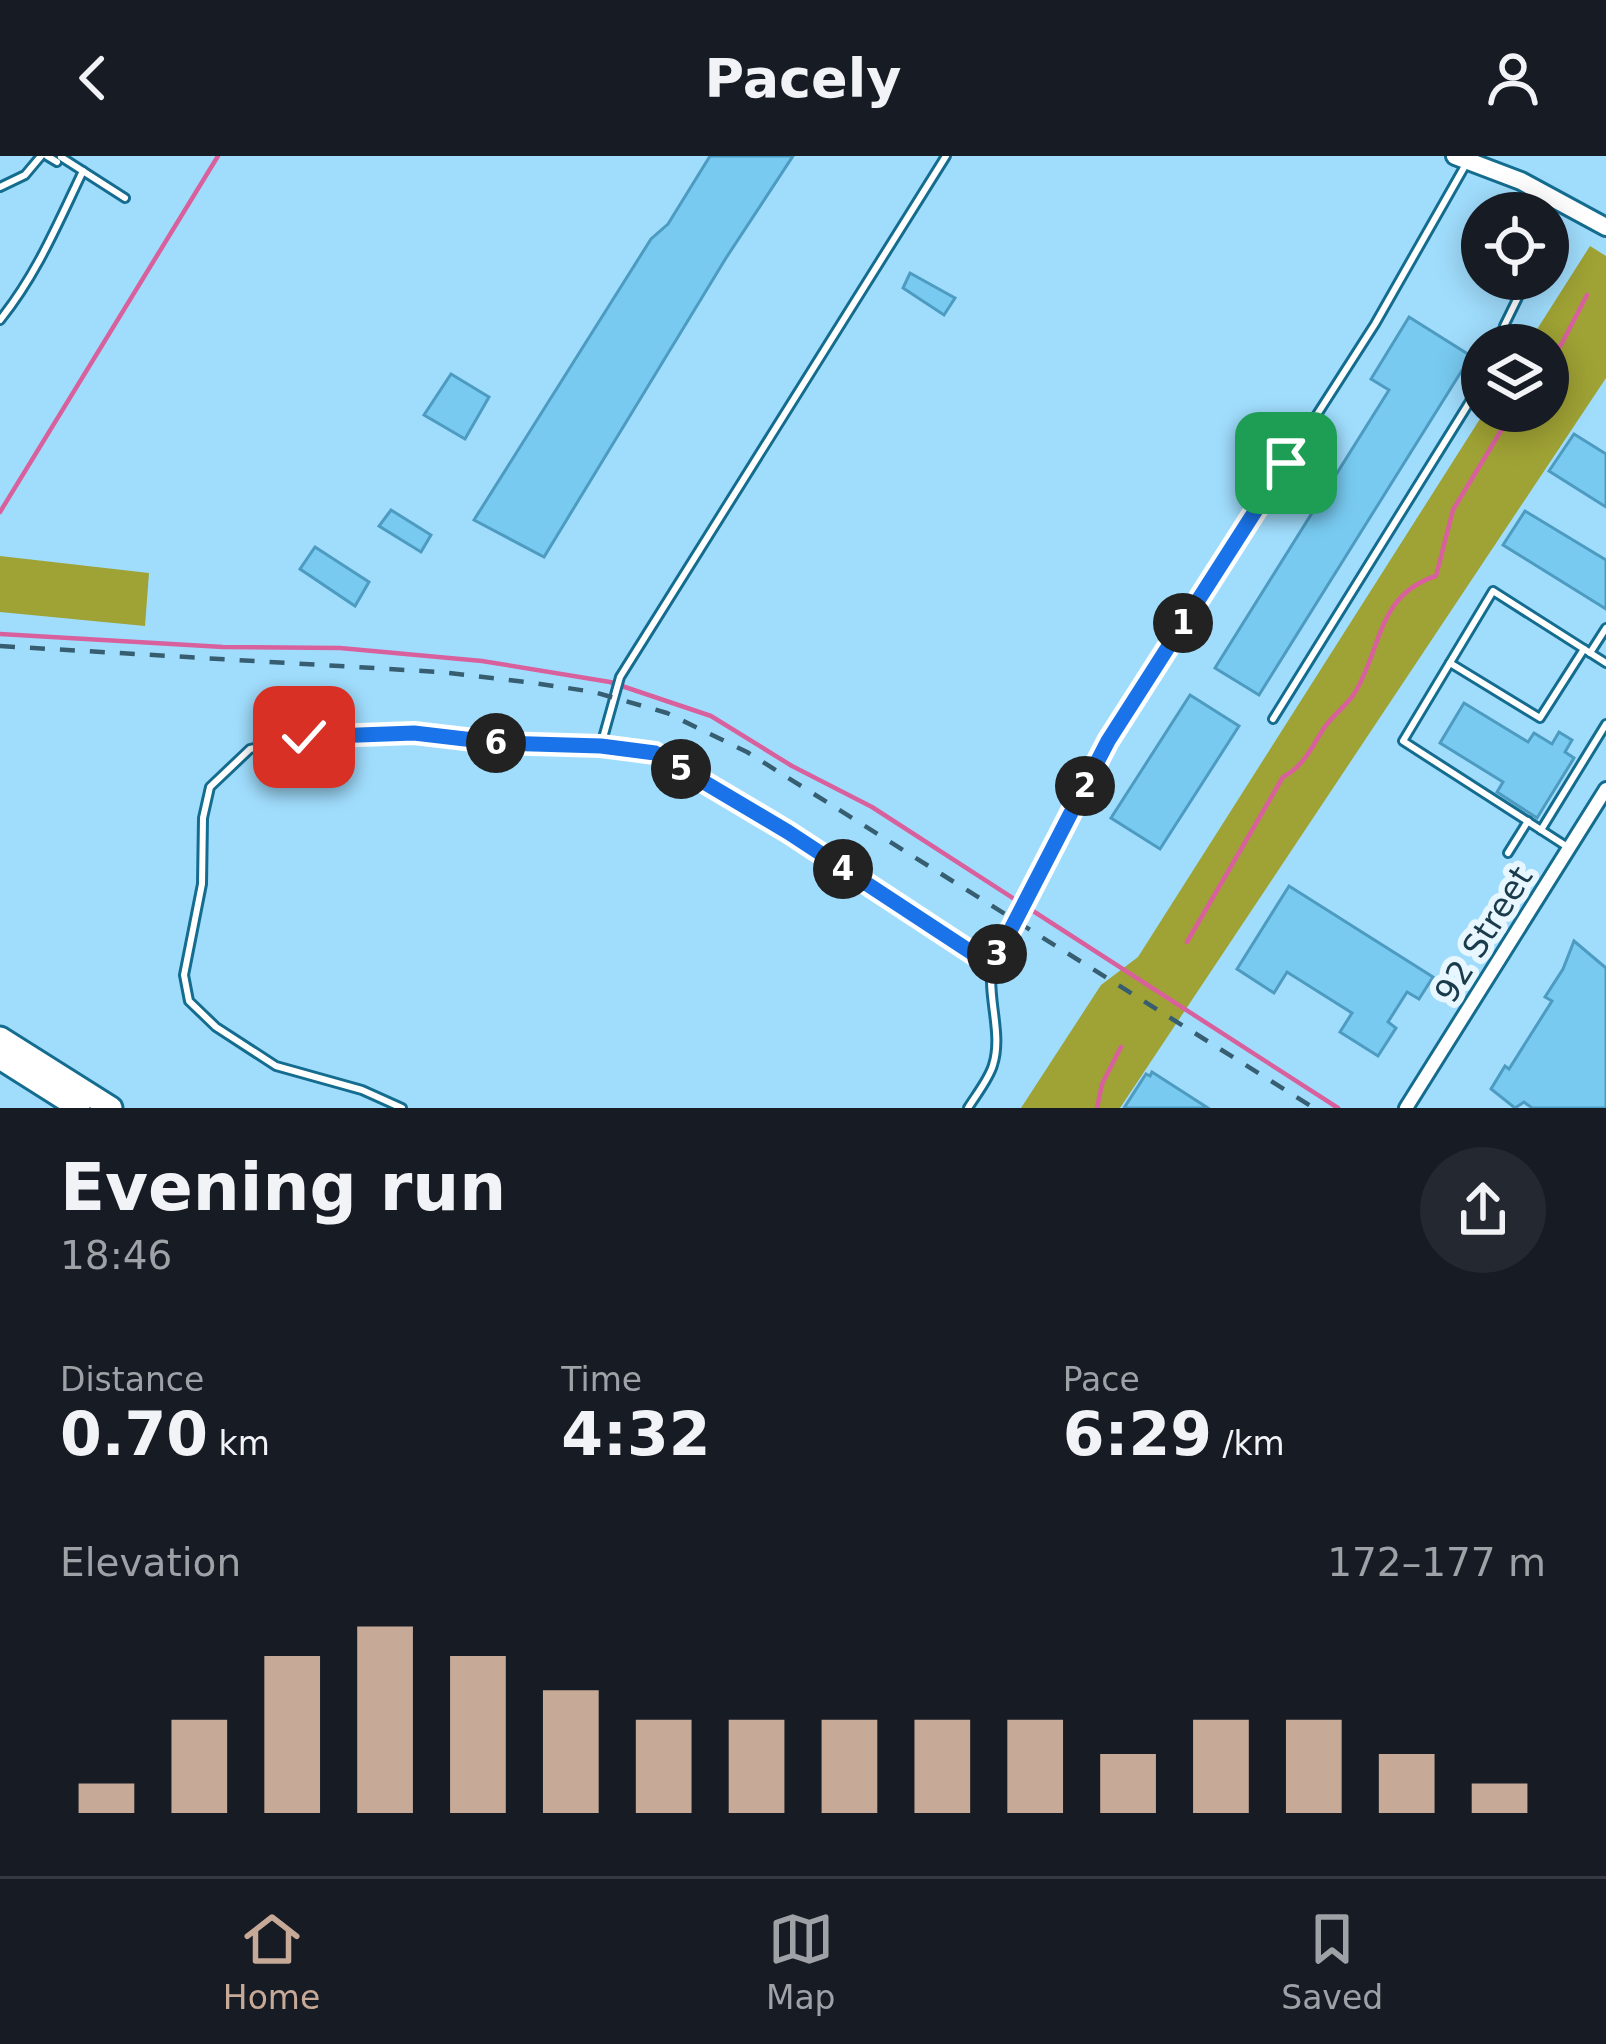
<!DOCTYPE html>
<html lang="en">
<head>
<meta charset="utf-8">
<style>
  :root { --surface:#171b24; --page:#242831; --text:#f1f3f6; --muted:#9ea1a6; --line:#363941; --accent:#c7a997 }
  body { margin:0; font-family:"DejaVu Sans",sans-serif; background:var(--page); color:var(--text); height:100vh; display:flex; flex-direction:column; font-size:45px; white-space:nowrap }
  * { box-sizing:border-box; margin:0 }
  p { font-size:39px; color:var(--muted) }
  .icon { flex:none; width:66px; height:66px; fill:none; stroke:currentColor; stroke-width:2; stroke-linecap:round; stroke-linejoin:round }
  .map { position:relative; height:952px; overflow:hidden }
  .panel { display:flex; flex-direction:column; background:var(--surface); flex:1 }
  .panel>* { flex:none }
  .controls { position:absolute; left:1461px; top:36px; display:grid; gap:24px }
  .controls a { display:grid; place-items:center; width:108px; height:108px; border-radius:50%; background:var(--surface); box-shadow:0 6px 30px #0003; font-size:60px }
  .pin { position:absolute; display:grid; place-items:center; width:102px; height:102px; color:#fff; margin:-51px; border-radius:24px; box-shadow:0 6px 18px #0006 }
  .km { position:absolute; width:60px; height:60px; margin:-30px; border-radius:50%; background:#222; color:#fff; font-size:33px; line-height:60px; text-align:center }
  .round { display:grid; place-items:center; flex:none; width:126px; height:126px; border-radius:63px; background:var(--page) }
  .overview { display:flex; align-items:center; justify-content:space-between; height:204px; padding:0 60px }
  h1 { font-size:66px; font-weight:700; line-height:90px }
  .metrics { display:grid; grid-template-columns:repeat(3,1fr); gap:18px; height:204px; padding:12px 60px }
  .metrics div { display:grid; align-content:center }
  .metrics b { font-size:60px; font-weight:700 }
  .metrics small { font-size:33px; font-weight:400 }
  .metrics p { font-size:33px }
  .chart { height:336px; padding:24px 60px }
  .chart p { display:flex; justify-content:space-between }
  .chart svg { width:100%; height:216px; margin-top:12px; stroke:var(--accent); stroke-width:6 }
  header { display:flex; justify-content:space-between; align-items:center; height:156px; padding:0 60px; background:var(--surface); font-size:54px; font-weight:700 }
  .tab-bar { display:flex; justify-content:space-around; align-items:center; height:168px; border-top:3px solid var(--line); background:var(--surface); font-size:33px; color:var(--muted) }
  .tab-bar a { display:grid; justify-items:center; gap:6px }
  .tab-bar .active { color:var(--accent) }
  .map>svg:first-child { display:block }
  .forest { fill:#9fa234 }
  .lines { fill:none; stroke-linecap:round; stroke-linejoin:round }
  .stream { stroke:#d8619d; stroke-width:4.5 }
  .building { fill:#78caf1; stroke:#4d9bc0; stroke-width:3 }
  .service-casing { stroke:#146c8f; stroke-width:12 }
  .minor-casing { stroke:#146c8f; stroke-width:18 }
  .secondary-casing { stroke:#146c8f; stroke-width:22 }
  .motorway-casing { stroke:#146c8f; stroke-width:27 }
  .service { stroke:#fff; stroke-width:6 }
  .minor { stroke:#fff; stroke-width:12 }
  .secondary { stroke:#fff; stroke-width:16 }
  .motorway { stroke:#fff; stroke-width:21 }
  .rail { stroke:#365d70; stroke-width:4.5; stroke-dasharray:15 15; stroke-linecap:butt }
  .route-casing { stroke:#fff; stroke-width:24 }
  .route { stroke:#1a73e8; stroke-width:15 }
  .labels { text-anchor:middle; stroke-width:12; stroke-linejoin:round; paint-order:stroke }
  .street-label { font-size:33px; fill:#1a3b4b; stroke:#e8f7ff }
</style>
</head>
<body>
<header><svg class="icon" aria-label="back" viewBox="0 0 24 24"><path d="M15 5l-7 7 7 7"/></svg>Pacely<svg class="icon" aria-label="person" viewBox="0 0 24 24"><circle cx="12" cy="8" r="4"/><path d="M4 21q1-7 8-7t8 7"/></svg></header>
<div class="map">
<svg width="1606" height="952" viewBox="0 0 1606 952">
  <rect width="100%" height="100%" fill="#a0ddfd"/>
  <g class="forest">
    <polygon points="1590,90 1606,100 1606,222 1120,952 1021,952 1101,829 1138,801 1485,255 1548,255 1548,189 1527,189"/>
    <polygon points="0,400 149,417 145,470 0,456"/>
  </g>
  <g class="lines">
    <g class="stream">
      <polyline points="1548,201 1561,189 1587,139"/>
      <polyline points="0,356 218,0"/>
      <polyline points="0,478 223,491 340,492 482,505 610,526 711,560 792,610 872,651 1338,952"/>
      <path d="M1187 786 1283 621C1303 611 1312 591 1324 572 1333 559 1346 550 1354 538 1382 494 1376 439 1436 420L1453 354 1513 255"/>
      <polyline points="1097,952 1102,928 1121,891"/>
    </g>
  </g>
  <g class="building">
    <polygon points="710,0 793,0 726,102 544,401 474,364 651,83 668,68"/>
    <polygon points="910,117 955,142 944,159 903,132"/>
    <polygon points="1409,161 1471,200 1259,539 1215,512 1389,234 1371,223"/>
    <polygon points="451,218 489,241 465,283 424,259"/>
    <polygon points="1574,278 1606,298 1606,351 1549,315"/>
    <polygon points="391,354 431,379 421,396 379,370"/>
    <polygon points="1525,355 1606,404 1606,453 1503,389"/>
    <polygon points="315,391 369,426 355,450 300,413"/>
    <polygon points="1190,539 1239,570 1160,693 1111,662"/>
    <polygon points="1464,547 1528,586 1534,577 1552,588 1559,576 1572,584 1565,596 1574,602 1537,662 1497,636 1503,626 1440,587"/>
    <polygon points="1289,730 1433,821 1419,843 1407,836 1388,866 1396,872 1378,900 1340,876 1352,857 1287,816 1274,837 1237,813"/>
    <polygon points="1574,785 1606,812 1606,952 1532,952 1524,946 1515,952 1491,933 1505,910 1509,913 1552,845 1545,841 1563,813"/>
    <polygon points="1152,916 1208,952 1124,952 1146,918 1150,920"/>
  </g>
  <g class="lines">
    <defs>
      <g id="service">
        <polyline points="47,0 57,6"/>
        <polyline points="61,1 125,42"/>
        <polyline points="0,31 25,19 41,0"/>
        <path d="M0 164C37 118 58 67 83 15"/>
        <polyline points="1499,189 1504,170 1527,123"/>
        <polyline points="1590,497 1606,472"/>
        <polyline points="1450,507 1540,562 1584,493"/>
        <polyline points="1273,563 1482,226"/>
        <polyline points="601,589 654,597 788,677 991,810"/>
        <polyline points="1541,674 1606,568"/>
        <polyline points="1566,690 1403,585 1493,435 1606,507"/>
        <polyline points="1508,697 1528,665"/>
        <polyline points="402,952 362,934 276,910 216,871 189,845 184,819 202,728 203,662 210,631 250,593 305,581 414,577 499,587 601,589 620,521 946,0"/>
        <path d="M968 952C976 939 989 923 993 909 1003 878 987 842 992 810L1108 585 1375 168 1466 8"/>
      </g>
      <polyline id="minor" points="1406,952 1606,633"/>
      <polyline id="secondary" points="1455,0 1521,25 1606,71"/>
      <g id="motorway">
        <polyline points="0,882 111,952"/>
        <polyline points="0,902 79,952"/>
      </g>
    </defs>
    <use href="#service" class="service-casing"/>
    <use href="#minor" class="minor-casing"/>
    <use href="#secondary" class="secondary-casing"/>
    <use href="#motorway" class="motorway-casing"/>
    <use href="#service" class="service"/>
    <use href="#minor" class="minor"/>
    <use href="#secondary" class="secondary"/>
    <use href="#motorway" class="motorway"/>
    <polyline class="rail" points="0,490 440,516 534,527 594,536 667,557 747,596 1314,952"/>
  </g>
  <g class="lines">
    <defs>
      <polyline id="route" points="304,581 414,577 499,587 601,590 655,597 788,676 992,810 1108,585 1286,307"/>
    </defs>
    <use href="#route" class="route-casing"/>
    <use href="#route" class="route"/>
  </g>
  <g class="labels">
    <g class="street-label">
      <text transform="translate(1483 778) rotate(-58)" y="12">92 Street</text>
    </g>
  </g>
</svg>
<div class="controls">
<a><svg class="icon" aria-label="locate" viewBox="0 0 24 24"><circle cx="12" cy="12" r="6"/><path d="M12 2v4M12 18v4M2 12h4M18 12h4"/></svg></a>
<a><svg class="icon" aria-label="layers" viewBox="0 0 24 24"><path d="M12 4l9 5-9 5-9-5zM3 14l9 5 9-5"/></svg></a>
</div>
<div class="pin" style="left:1286px;top:307px;background:#1e9e55"><svg class="icon" aria-label="arrive" viewBox="0 0 24 24"><path d="M6 21V4h12l-3 4 3 4H6"/></svg></div>
<div class="pin" style="left:304px;top:581px;background:#d93025"><svg class="icon" aria-label="check" viewBox="0 0 24 24"><path d="M5 12l5 5 9-10"/></svg></div>
<b class="km" style="left:1183px;top:467px">1</b>
<b class="km" style="left:1085px;top:630px">2</b>
<b class="km" style="left:997px;top:798px">3</b>
<b class="km" style="left:843px;top:713px">4</b>
<b class="km" style="left:681px;top:613px">5</b>
<b class="km" style="left:496px;top:587px">6</b>
</div>
<section class="panel">
<div class="overview"><div><h1>Evening run</h1><p>18:46</p></div><a class="round"><svg class="icon" aria-label="share" viewBox="0 0 24 24"><path d="M12 15V3M7 8l5-5 5 5M5 13v7h14v-7"/></svg></a></div>
<div class="metrics">
<div><p>Distance</p><b>0.70<small> km</small></b></div>
<div><p>Time</p><b>4:32</b></div>
<div><p>Pace</p><b>6:29<small> /km</small></b></div>
</div>
<div class="chart"><p><span>Elevation</span>172–177 m</p>
<svg viewBox="0 0 160 44" preserveAspectRatio="none"><path d="M5 44V38M15 44V25M25 44V12M35 44V6M45 44V12M55 44V19M65 44V25M75 44V25M85 44V25M95 44V25M105 44V25M115 44V32M125 44V25M135 44V25M145 44V32M155 44V38"/></svg>
</div>
</section>
<nav class="tab-bar">
<a class="active"><svg class="icon" aria-label="home" viewBox="0 0 24 24"><path d="M3 11l9-7 9 7M6 9v11h12V9"/></svg>Home</a>
<a><svg class="icon" aria-label="map" viewBox="0 0 24 24"><path d="M3 6l6-2 6 2 6-2v14l-6 2-6-2-6 2zM9 4v14M15 6v14"/></svg>Map</a>
<a><svg class="icon" aria-label="saved" viewBox="0 0 24 24"><path d="M7 4h10v16l-5-4-5 4z"/></svg>Saved</a>
</nav>
</body>
</html>
